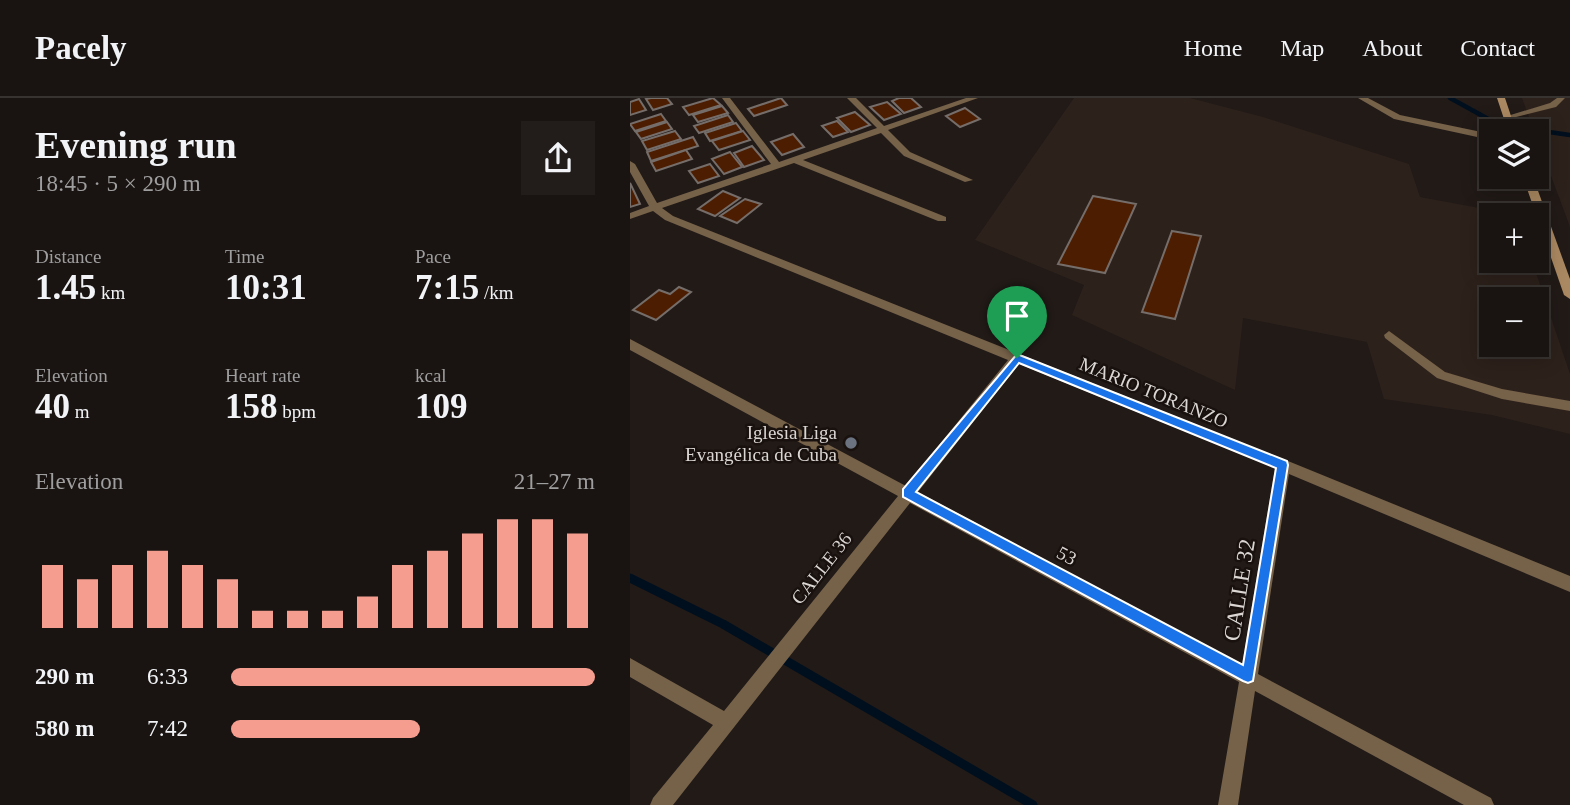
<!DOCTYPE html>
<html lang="en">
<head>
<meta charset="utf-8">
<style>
  :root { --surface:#191411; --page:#221d1a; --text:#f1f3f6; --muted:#9f9e9f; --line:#373331; --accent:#f59d8f }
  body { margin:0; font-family:"Times New Roman",serif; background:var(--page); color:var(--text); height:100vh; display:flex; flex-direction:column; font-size:26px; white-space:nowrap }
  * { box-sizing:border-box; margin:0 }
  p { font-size:23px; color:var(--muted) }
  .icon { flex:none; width:38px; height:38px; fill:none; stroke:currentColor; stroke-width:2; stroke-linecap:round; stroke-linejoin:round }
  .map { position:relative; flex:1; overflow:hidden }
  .side { display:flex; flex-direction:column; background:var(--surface); width:630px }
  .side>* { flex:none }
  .buttons { position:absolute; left:849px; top:21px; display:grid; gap:14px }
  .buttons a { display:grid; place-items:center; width:70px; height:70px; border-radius:0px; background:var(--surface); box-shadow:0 4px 18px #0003,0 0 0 2px var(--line); font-size:35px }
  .pin { position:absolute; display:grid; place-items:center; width:60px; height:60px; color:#fff; margin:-72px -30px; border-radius:50% 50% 50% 0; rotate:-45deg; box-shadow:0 0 7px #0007 }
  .pin .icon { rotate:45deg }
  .round { display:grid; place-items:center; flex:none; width:74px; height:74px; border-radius:0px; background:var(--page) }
  .overview { display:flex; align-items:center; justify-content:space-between; height:119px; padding:0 35px }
  h1 { font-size:38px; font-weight:800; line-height:52px }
  .stats { display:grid; grid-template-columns:repeat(3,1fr); gap:10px; height:119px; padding:7px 35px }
  .stats div { display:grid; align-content:center }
  .stats b { font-size:35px; font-weight:800 }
  .stats small { font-size:19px; font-weight:400 }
  .stats p { font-size:19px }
  .chart { height:196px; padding:14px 35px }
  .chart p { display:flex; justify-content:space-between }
  .chart svg { width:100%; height:126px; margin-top:7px; stroke:var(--accent); stroke-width:6 }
  ul { padding:0 35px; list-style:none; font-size:23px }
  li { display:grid; grid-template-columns:112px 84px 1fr; align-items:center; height:52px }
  li i { height:18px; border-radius:9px; background:var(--accent) }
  header { display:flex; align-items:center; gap:42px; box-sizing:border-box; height:98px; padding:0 35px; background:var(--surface); border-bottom:2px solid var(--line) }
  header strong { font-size:33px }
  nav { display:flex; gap:38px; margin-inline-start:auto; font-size:24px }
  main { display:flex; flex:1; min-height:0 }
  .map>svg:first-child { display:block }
  .built { fill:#2d211b; fill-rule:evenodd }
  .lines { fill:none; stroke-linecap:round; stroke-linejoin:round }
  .stream-far1 { stroke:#000f1e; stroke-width:4.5 }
  .stream { stroke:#000f1e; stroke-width:9 }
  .building { fill:#4c1d00; stroke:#756d69; stroke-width:2 }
  .lane { fill:#766149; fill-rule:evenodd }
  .street { fill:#766149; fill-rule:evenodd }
  .secondary { fill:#aa8861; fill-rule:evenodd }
  .route { fill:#1a73e8; stroke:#fff; stroke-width:2; fill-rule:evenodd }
  .worship-dot { fill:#6b7280; stroke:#18110e; stroke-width:2.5 }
  .labels { text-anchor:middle; stroke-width:5; stroke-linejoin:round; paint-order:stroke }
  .street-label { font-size:19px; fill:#dbd6d4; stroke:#18110e }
  .poi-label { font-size:19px; fill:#dbd6d4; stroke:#18110e; text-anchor:end }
  .near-street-label { font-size:23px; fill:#dbd6d4; stroke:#18110e }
</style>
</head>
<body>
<header>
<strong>Pacely</strong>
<nav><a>Home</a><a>Map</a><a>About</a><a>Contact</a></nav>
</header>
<main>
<section class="side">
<div class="overview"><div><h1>Evening run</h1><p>18:45 · 5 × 290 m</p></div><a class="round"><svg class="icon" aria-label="share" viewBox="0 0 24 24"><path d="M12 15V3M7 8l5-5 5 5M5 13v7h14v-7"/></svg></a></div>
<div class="stats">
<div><p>Distance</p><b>1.45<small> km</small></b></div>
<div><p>Time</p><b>10:31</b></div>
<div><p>Pace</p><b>7:15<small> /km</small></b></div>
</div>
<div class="stats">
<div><p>Elevation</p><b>40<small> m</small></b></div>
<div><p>Heart rate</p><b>158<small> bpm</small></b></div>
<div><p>kcal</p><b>109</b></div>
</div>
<div class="chart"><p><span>Elevation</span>21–27 m</p>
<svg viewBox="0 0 160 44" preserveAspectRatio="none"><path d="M5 44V22M15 44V27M25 44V22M35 44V17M45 44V22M55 44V27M65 44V38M75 44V38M85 44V38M95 44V33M105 44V22M115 44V17M125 44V11M135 44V6M145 44V6M155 44V11"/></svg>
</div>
<ul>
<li><b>290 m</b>6:33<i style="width:100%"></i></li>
<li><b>580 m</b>7:42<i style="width:52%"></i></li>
</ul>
</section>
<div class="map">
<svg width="940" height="707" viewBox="0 0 940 707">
  <rect width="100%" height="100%" fill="#211a17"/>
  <g class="built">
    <path d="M444 0H560L633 19 779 66 790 99 887 117H861V163H902L940 276V336L862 317 754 301 737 244 613 220 605 292 442 217 454 187 345 142ZM861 201H906V247H861Z"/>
    <polygon points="892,0 940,0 940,129 907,40 906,33 904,33"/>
  </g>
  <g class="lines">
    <g class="stream-far1">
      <polyline points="820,0 862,23"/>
      <polyline points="912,33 940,37"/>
    </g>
    <polyline class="stream" points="0,480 93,526 403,707"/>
  </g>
  <g class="building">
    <polygon points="21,0 37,0 42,6 23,12 16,1"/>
    <polygon points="83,0 91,7 59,17 53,9"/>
    <polygon points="151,0 157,7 124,18 118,11"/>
    <polygon points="269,0 281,0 291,9 274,15 262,3"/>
    <polygon points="9,1 16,12 0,17 0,4"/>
    <polygon points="257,4 271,16 254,22 240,9"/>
    <polygon points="92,8 98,15 68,24 63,17"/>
    <polygon points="335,10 350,21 330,29 316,18"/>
    <polygon points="225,14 240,27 221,34 207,20"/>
    <polygon points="31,16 36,23 5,33 0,26"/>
    <polygon points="98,17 103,24 69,35 64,28"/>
    <polygon points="207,23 218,34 203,39 192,28"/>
    <polygon points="37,24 42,31 11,41 6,34"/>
    <polygon points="106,25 112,33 80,43 75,35"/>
    <polygon points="45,33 51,41 17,52 12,43"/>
    <polygon points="113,33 120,42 89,52 82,43"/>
    <polygon points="163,36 174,49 152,57 141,44"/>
    <polygon points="63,39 68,48 21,63 17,54"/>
    <polygon points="122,48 134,62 114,69 104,55"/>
    <polygon points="56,52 62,61 26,73 21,64"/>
    <polygon points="100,54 112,69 94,76 82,61"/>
    <polygon points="80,66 89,78 68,85 59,73"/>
    <polygon points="0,85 10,106 0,109"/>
    <polygon points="93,93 110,100 85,118 68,111"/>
    <polygon points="463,98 506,106 475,175 428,166"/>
    <polygon points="115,101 131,106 107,125 90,118"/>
    <polygon points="542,133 571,138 545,221 512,214"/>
    <polygon points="49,189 61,194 26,222 3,212 29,192 40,196"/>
  </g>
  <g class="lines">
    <g class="lane">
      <polygon points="927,0 935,0 926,9 878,21 874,19 920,5"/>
      <polygon points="759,233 815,274 872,291 940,303 940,313 872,301 807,280 755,240 754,237"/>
    </g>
    <g class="street">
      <path d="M92 0H100L149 64 247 30 217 0H226L254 28 336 0H348L258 32 280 54 343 82 335 84 274 58 251 35 173 62 316 119V123H308L164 65 32 110 43 118 658 363 940 478V494L659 376 628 576 861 700 864 707H834L625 593 608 707H588L609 584 280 405 43 707H20L23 700 83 627 0 579V560L94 613 268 398 0 252V241L276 388 378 262 35 122 23 113 0 121V115L19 108 0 74V63L5 66 27 105 141 66ZM389 266 645 370 612 567 288 394Z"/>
      <polygon points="728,0 738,0 770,17 861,36 861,42 764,21"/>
    </g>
    <g class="secondary">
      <polygon points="867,0 875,0 886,33 878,33"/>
      <polygon points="893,79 903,79 940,181 940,201 934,197"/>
    </g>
  </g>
  <path class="route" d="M387 256 657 363 658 367 623 583 618 585 613 583 273 399V391ZM389 265 646 370 613 567 286 394Z"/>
  <circle class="worship-dot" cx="221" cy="345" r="7"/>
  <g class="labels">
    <g class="street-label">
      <text transform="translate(524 294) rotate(22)" y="7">MARIO TORANZO</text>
      <text transform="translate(437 457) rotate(28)" y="7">53</text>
      <text transform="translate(191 470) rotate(-52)" y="7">CALLE 36</text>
    </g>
    <g class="poi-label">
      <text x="207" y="341">Iglesia Liga<tspan x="207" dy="22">Evangélica de Cuba</tspan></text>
    </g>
    <g class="near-street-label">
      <text transform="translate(609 492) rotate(-81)" y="8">CALLE 32</text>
    </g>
  </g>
</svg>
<div class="buttons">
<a><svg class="icon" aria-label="layers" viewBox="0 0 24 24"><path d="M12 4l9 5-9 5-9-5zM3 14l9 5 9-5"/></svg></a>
<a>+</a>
<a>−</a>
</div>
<div class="pin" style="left:387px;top:260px;background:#1e9e55"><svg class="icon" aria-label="arrive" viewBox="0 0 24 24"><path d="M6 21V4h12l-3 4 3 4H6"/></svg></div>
</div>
</main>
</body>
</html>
